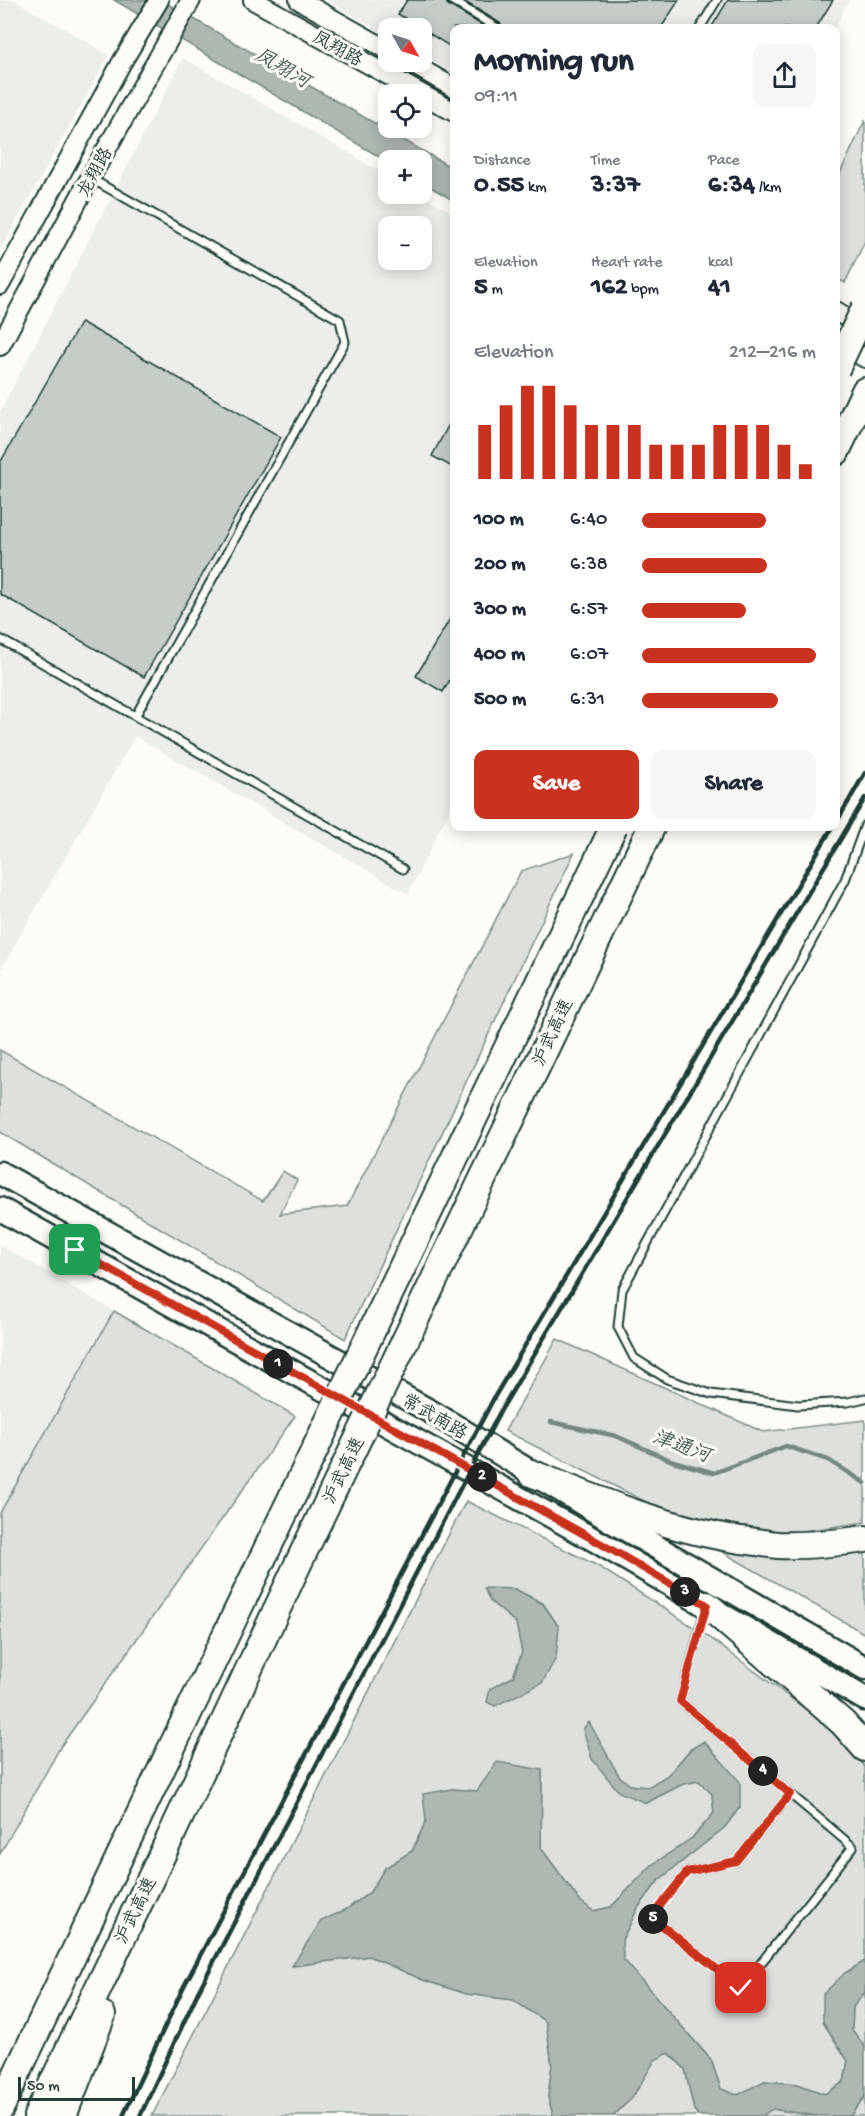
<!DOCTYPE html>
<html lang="en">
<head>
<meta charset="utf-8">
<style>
  :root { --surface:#fff; --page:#f6f6f7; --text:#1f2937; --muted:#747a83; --accent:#c8321e }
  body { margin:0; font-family:"Gochi Hand","LXGW WenKai TC",sans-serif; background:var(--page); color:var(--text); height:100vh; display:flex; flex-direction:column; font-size:22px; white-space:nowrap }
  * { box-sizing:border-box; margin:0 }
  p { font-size:20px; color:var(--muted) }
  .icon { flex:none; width:33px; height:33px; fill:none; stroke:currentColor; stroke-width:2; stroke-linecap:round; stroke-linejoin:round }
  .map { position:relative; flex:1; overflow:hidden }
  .drawer { position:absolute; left:450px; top:24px; width:390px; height:807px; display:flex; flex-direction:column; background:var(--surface); border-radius:12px; box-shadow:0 3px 15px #0003 }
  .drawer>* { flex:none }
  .needle { width:39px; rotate:129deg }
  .tools { position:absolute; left:378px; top:18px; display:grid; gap:12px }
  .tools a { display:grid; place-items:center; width:54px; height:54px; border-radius:12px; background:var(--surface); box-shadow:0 3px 15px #0003; font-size:30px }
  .scale { position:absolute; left:18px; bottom:15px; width:117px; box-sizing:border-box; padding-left:6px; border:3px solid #1f3d34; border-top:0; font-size:16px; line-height:21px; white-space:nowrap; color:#1f3d34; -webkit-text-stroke:4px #fdfcf7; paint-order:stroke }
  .pin { position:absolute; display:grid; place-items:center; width:51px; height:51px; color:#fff; margin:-26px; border-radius:12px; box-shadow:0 3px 9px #0006 }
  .km { position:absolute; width:30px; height:30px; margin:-15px; border-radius:50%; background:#222; color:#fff; font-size:16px; line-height:30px; text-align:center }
  .round { display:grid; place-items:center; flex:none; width:63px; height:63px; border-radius:12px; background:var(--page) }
  .headline { display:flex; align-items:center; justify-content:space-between; height:102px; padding:0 24px }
  h1 { font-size:33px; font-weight:700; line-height:45px }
  .figures { display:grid; grid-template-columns:repeat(3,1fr); gap:9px; height:102px; padding:6px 24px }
  .figures div { display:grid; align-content:center }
  .figures b { font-size:26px; font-weight:700 }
  .figures small { font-size:16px; font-weight:400 }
  .figures p { font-size:16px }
  .chart { height:168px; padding:12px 24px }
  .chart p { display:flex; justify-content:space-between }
  .chart svg { width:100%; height:108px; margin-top:6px; stroke:var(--accent); stroke-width:6 }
  .primary-button { display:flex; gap:12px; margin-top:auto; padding:12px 24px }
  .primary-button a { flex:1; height:69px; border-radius:12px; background:var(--accent); color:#fff; font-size:24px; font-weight:700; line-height:69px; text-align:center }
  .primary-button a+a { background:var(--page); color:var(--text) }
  ul { padding:0 24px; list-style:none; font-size:20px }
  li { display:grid; grid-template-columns:96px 72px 1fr; align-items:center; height:45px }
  li i { height:15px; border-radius:8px; background:var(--accent) }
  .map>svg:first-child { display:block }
  .built { fill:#eceee9; fill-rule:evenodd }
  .green { fill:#dde0db; stroke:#7e8e88; stroke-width:1.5; fill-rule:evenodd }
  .water { fill:#aeb8b1; stroke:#75877f; stroke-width:1.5 }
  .pier { fill:#fdfcf7 }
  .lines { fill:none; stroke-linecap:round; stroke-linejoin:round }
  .stream { stroke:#75877f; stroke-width:4.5 }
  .building { fill:#c6cdc7; stroke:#1f3d34; stroke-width:1.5 }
  .service-casing { stroke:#1f3d34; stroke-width:11 }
  .tertiary-casing { stroke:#1f3d34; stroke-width:22 }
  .primary-casing { stroke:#1f3d34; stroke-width:27 }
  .motorway-casing { stroke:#1f3d34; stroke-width:30 }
  .service { stroke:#fdfcf7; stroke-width:7 }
  .tertiary { stroke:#fdfcf7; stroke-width:18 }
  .primary { stroke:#fdfcf7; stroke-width:22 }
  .motorway { stroke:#fdfcf7; stroke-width:26 }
  .rail { stroke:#1f3d34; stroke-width:4.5 }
  .motorway-bridge-casing { stroke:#1f3d34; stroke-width:30; stroke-linecap:butt }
  .motorway-bridge { stroke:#fdfcf7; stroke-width:26 }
  .route-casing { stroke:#fff; stroke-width:12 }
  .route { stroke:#c8321e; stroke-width:8 }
  .labels { text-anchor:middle; stroke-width:6; stroke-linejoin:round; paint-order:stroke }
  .street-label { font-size:18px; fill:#1f3d34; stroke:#fdfcf7 }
  .water-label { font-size:20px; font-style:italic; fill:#435c53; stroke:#fdfcf7 }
</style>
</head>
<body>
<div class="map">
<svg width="865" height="2116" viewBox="0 0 865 2116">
  <rect width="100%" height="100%" fill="#fdfcf7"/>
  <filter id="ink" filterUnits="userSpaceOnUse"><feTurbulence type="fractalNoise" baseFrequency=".0167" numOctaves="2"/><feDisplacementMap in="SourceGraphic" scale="12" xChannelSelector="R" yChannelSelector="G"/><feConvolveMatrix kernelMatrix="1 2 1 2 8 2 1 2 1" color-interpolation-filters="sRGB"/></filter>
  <g filter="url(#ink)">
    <g class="built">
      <polygon points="0,0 14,0 109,55 0,250"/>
      <polygon points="327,0 849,0 835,28 454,28 454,74 422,55 422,28 388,28 388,36"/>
      <path d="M183 58 388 176V194H420L454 214V800L408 894 135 736 0 971V412ZM388 226H422V260H388Z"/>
      <polygon points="0,1245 114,1311 0,1513"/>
    </g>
    <g class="green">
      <polygon points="865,120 865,241 845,283 836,278 836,182"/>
      <polygon points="574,853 345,1339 0,1132 0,1050 263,1201 283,1171 297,1180 280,1214 347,1206 521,871"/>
      <polygon points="114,1311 295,1416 61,1746 0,1854 0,1513"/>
      <polygon points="557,1339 763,1432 865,1420 865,1522 784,1534 674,1516 505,1431"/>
      <path d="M466 1501 598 1566 709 1637 836 1732 865 1767V1961L845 1973 823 2022 848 2061 844 2082 825 2094 797 2084 765 2081 738 2095 721 2089 711 2060 623 1959 622 1940 638 1908 659 1880 725 1827 740 1807 691 1749 668 1775 648 1788 630 1785 619 1776 589 1723 592 1759 646 1803 683 1784 699 1781 712 1794 714 1813 692 1838 652 1865 611 1907 593 1911 579 1900 541 1848 542 1770 524 1768 477 1791 452 1789 426 1821 412 1851 385 1868 370 1892 347 1909 293 1966 369 1956 423 1980 467 1994 513 2000 546 2022 552 2065 548 2097 553 2115 555 2116H152ZM515 1589 543 1603 559 1627 495 1706 490 1689 513 1677 522 1652 516 1623 490 1601Z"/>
      <polygon points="719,1550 865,1553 865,1634"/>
      <polygon points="865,1992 865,2047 852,2030 853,2007"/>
      <polygon points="669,2053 685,2069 694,2110 699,2116 613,2116 632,2098 655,2059"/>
      <polygon points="865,2096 865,2116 850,2116"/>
      <polygon points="772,2109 817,2116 762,2116"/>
    </g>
    <g class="water">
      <polygon points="114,0 161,0 454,169 454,201 422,182 422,160 388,160 388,162"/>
      <polygon points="484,1588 515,1589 543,1604 559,1627 556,1658 542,1683 495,1706 487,1702 490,1689 513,1677 522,1652 516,1623 490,1601"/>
      <polygon points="589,1722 619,1776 630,1785 648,1787 668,1775 691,1749 704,1741 740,1782 740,1807 725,1827 659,1880 638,1908 622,1940 623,1959 711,2060 721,2089 738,2095 764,2081 797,2084 825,2094 844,2082 848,2061 823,2022 823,1994 845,1973 865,1961 865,1992 853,2007 852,2030 865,2047 865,2096 850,2116 817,2116 772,2109 762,2116 699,2116 694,2110 685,2069 669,2053 655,2060 632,2098 613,2116 555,2116 553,2115 548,2097 552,2065 546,2022 513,2000 467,1994 423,1980 369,1956 292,1966 321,1921 347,1909 370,1892 385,1868 412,1851 426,1821 423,1794 452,1789 477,1791 497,1762 542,1770 541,1848 579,1900 593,1911 611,1907 652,1865 692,1838 714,1813 712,1794 699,1781 683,1784 646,1803 619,1792 592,1759 583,1729"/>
    </g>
    <polygon class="pier" points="836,383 865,399 865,424 861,432 836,418"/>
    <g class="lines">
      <polyline class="stream" points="551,1422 616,1436 670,1460 714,1473 786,1446 828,1460 865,1483"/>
    </g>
    <g class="building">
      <polygon points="407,0 445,0 448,5 487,28 454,28 454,49 398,14"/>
      <polygon points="462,0 679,0 661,28 503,28 500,23"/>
      <polygon points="728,0 833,0 816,28 711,28"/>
      <polygon points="81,322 281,437 144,677 0,594 0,463"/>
      <polygon points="454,415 454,468 432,456"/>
      <polygon points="454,612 454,673 443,692 416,676"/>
    </g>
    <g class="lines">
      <defs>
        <g id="service">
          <polyline points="451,0 497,28"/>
          <polyline points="700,28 717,0"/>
          <polyline points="90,178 340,320 345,342 136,715"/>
          <polyline points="0,639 403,869"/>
          <polyline points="865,825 845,880 622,1290 618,1327 634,1358 667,1379 711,1394 798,1405 848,1402 865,1398"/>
          <polyline points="705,1610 680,1701 853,1847 741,1988 651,1917 687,1872 736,1861 790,1794"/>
        </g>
        <g id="tertiary">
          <polyline points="253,0 454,112"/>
          <polyline points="299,0 388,50"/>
          <polyline points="409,62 454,88"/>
          <polyline points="0,285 122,62 159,0"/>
          <polyline points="836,311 865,329"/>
          <polyline points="837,342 865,358"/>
          <polyline points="0,346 90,178 191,0"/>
        </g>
        <g id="primary">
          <polyline points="0,1173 433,1413 610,1520 865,1668"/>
          <polyline points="0,1209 598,1542 865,1699"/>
        </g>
        <g id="motorway">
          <polyline points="836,452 865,391"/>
          <path d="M531 1473C600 1501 667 1529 741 1540 753 1541 766 1544 778 1545 807 1546 836 1543 865 1539"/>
          <polyline points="707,1605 843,1723 865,1748"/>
          <polyline points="0,2109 137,1820"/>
          <polyline points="37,2116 171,1836"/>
          <polyline points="63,2116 102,2015"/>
        </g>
      </defs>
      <use href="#service" class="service-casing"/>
      <use href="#tertiary" class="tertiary-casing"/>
      <use href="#primary" class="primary-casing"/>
      <use href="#motorway" class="motorway-casing"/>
      <use href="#service" class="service"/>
      <use href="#tertiary" class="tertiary"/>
      <use href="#primary" class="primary"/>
      <use href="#motorway" class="motorway"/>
      <g class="rail">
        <polyline points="836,823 865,773"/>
        <polyline points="123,2116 183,1988 495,1396 833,826"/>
        <polyline points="140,2116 198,1992 501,1410 865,798"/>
      </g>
      <defs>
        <g id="motorway-bridge">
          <polyline points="836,369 865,308"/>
          <polyline points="137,1820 614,826"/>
          <polyline points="171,1836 297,1566 652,826"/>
        </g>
      </defs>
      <use href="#motorway-bridge" class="motorway-bridge-casing"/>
      <use href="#motorway-bridge" class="motorway-bridge"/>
    </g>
  </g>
  <g class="lines" filter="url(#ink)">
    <defs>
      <polyline id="route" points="75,1250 598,1542 707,1605 680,1701 790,1794 736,1861 687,1872 651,1917 741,1988"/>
    </defs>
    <use href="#route" class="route-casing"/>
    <use href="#route" class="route"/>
  </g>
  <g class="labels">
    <g class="street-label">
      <text transform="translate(338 48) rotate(29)" y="6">凤翔路</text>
      <text transform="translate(94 172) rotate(-61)" y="6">龙翔路</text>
      <text transform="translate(552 1032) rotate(-65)" y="6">沪武高速</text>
      <text transform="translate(435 1416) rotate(30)" y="6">常武南路</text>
      <text transform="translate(343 1470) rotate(-64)" y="6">沪武高速</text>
      <text transform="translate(135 1910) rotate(-64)" y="6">沪武高速</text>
    </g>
    <g class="water-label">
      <text transform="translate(283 67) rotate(30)" y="7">凤翔河</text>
      <text transform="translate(682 1445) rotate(20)" y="7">津通河</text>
    </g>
  </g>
</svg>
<div class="tools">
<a><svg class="needle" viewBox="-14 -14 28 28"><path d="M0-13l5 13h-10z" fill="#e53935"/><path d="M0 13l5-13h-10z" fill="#747a83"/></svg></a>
<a><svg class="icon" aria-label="locate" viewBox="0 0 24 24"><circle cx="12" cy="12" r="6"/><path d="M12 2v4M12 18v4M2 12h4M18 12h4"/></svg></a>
<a>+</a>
<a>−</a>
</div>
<div class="scale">50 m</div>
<div class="pin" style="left:75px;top:1250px;background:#1e9e55"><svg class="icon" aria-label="arrive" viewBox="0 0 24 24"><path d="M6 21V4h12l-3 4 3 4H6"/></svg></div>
<div class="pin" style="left:741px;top:1988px;background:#d93025"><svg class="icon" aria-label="check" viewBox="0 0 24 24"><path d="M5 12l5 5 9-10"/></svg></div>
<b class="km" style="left:278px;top:1364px">1</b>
<b class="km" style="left:482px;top:1477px">2</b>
<b class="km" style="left:685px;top:1592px">3</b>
<b class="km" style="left:763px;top:1771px">4</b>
<b class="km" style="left:653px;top:1919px">5</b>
<section class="drawer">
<div class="headline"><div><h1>Morning run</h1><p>09:11</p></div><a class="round"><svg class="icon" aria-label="share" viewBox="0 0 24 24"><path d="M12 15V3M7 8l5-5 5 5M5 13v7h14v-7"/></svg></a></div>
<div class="figures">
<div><p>Distance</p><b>0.55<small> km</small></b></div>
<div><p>Time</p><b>3:37</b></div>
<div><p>Pace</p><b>6:34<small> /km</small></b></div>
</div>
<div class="figures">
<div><p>Elevation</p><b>5<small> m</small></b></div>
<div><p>Heart rate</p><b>162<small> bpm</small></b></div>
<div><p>kcal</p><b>41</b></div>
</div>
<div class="chart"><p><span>Elevation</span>212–216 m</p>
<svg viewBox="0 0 160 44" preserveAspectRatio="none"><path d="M5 44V22M15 44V14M25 44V6M35 44V6M45 44V14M55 44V22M65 44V22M75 44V22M85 44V30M95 44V30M105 44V30M115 44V22M125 44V22M135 44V22M145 44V30M155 44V38"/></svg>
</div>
<ul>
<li><b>100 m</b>6:40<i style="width:71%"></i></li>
<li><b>200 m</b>6:38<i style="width:72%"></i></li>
<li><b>300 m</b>6:57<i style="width:60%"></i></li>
<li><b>400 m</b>6:07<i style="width:100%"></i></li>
<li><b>500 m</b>6:31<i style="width:78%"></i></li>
</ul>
<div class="primary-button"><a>Save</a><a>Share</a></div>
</section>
</div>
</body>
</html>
